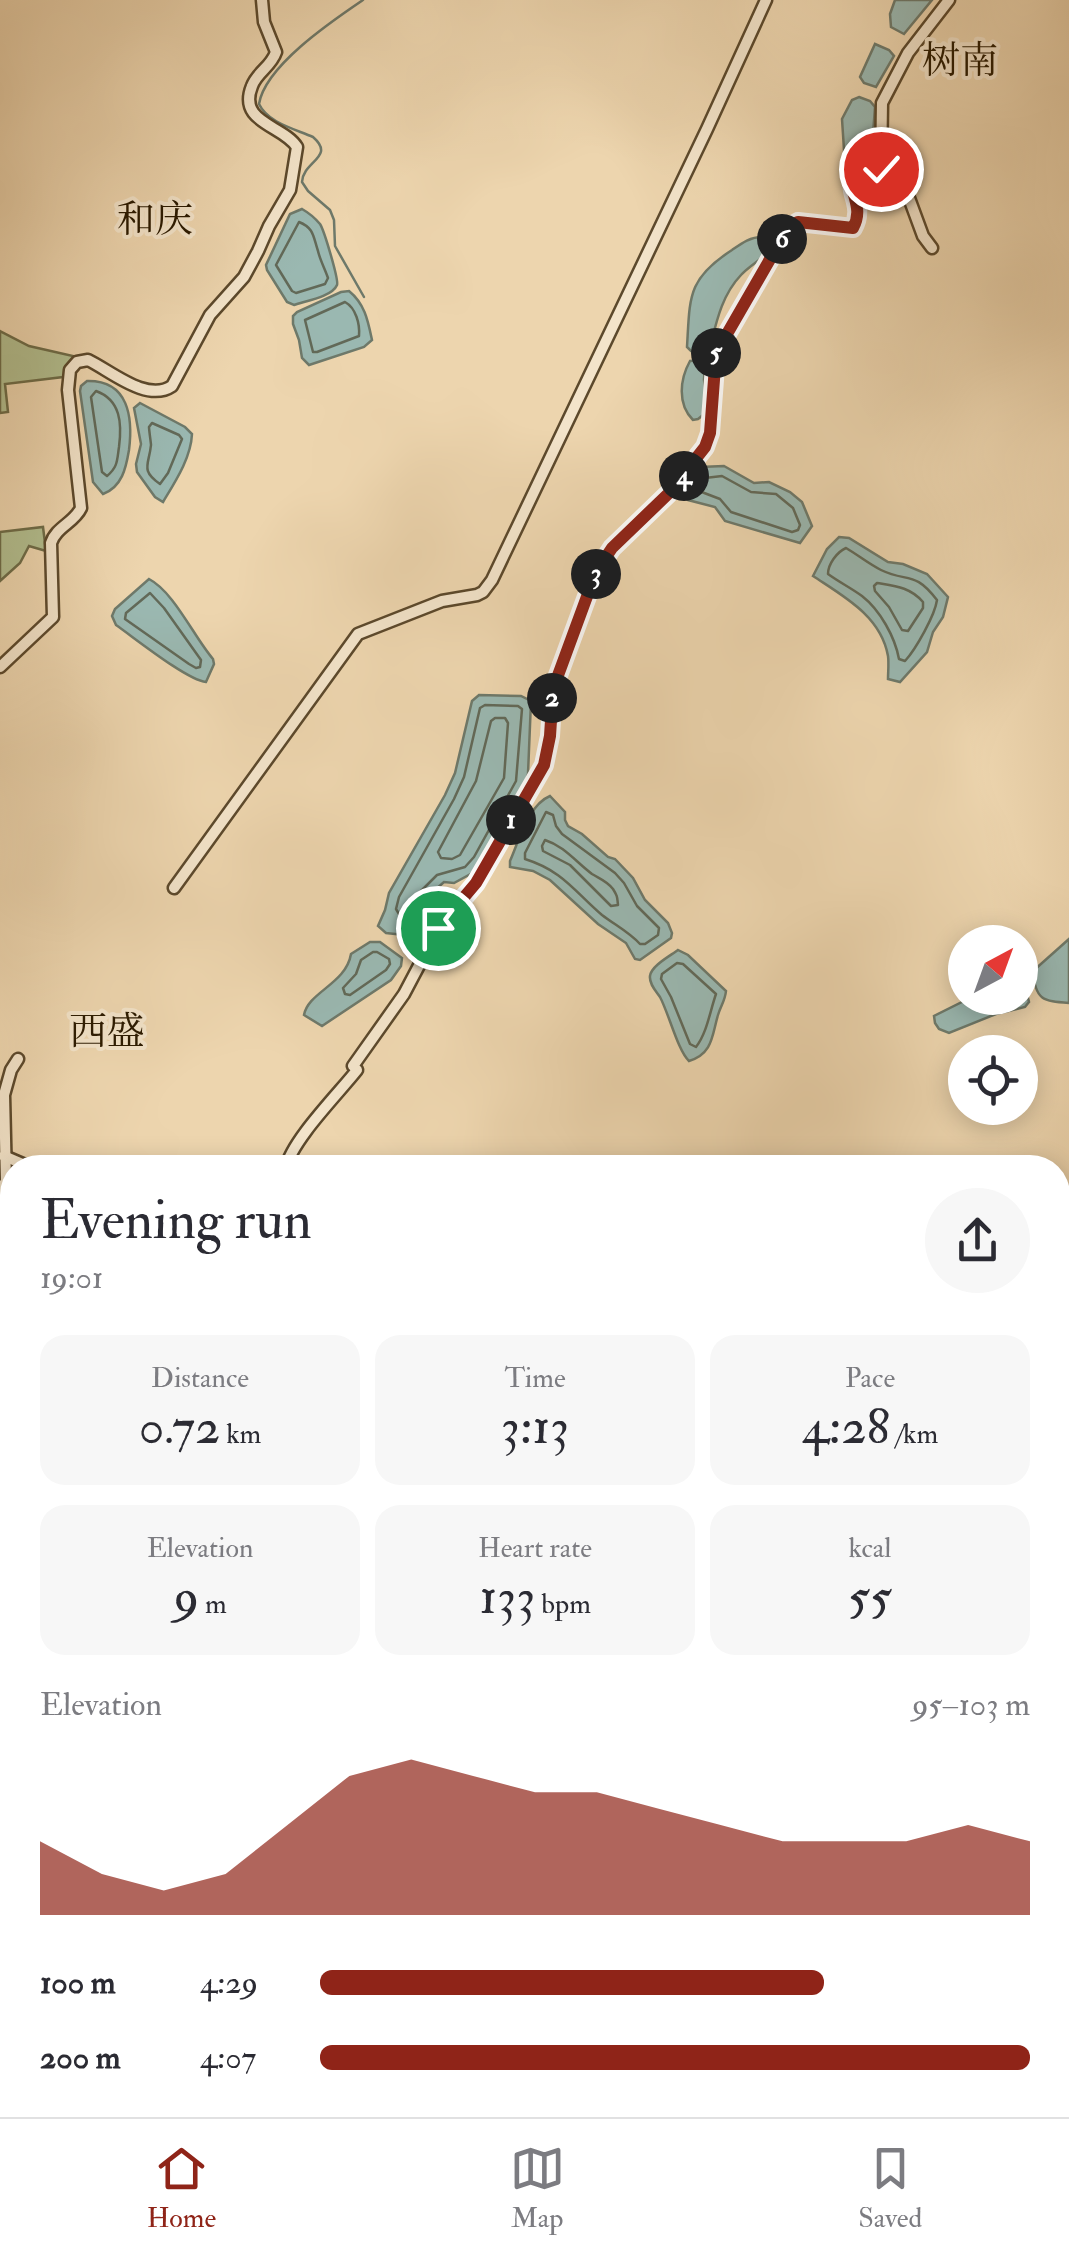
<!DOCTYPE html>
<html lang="en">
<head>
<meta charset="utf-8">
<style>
  :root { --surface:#fff; --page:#f7f7f7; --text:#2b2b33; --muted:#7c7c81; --line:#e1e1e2; --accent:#8f2418 }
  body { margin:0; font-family:"IM FELL Double Pica","Noto Serif SC",serif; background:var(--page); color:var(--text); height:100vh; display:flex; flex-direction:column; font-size:38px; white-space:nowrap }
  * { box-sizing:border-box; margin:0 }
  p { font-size:32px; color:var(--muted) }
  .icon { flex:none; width:55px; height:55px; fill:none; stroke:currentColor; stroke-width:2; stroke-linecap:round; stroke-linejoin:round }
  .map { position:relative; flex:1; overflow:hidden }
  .details { position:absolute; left:0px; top:1155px; width:1070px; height:962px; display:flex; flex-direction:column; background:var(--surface); border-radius:40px 40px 0 0; box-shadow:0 5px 25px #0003 }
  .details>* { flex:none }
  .needle { width:65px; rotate:41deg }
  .buttons { position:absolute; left:948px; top:925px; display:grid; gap:20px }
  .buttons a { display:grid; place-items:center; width:90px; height:90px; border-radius:50%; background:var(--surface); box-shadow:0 5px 25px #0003; font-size:50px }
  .pin { position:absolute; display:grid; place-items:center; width:85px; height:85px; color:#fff; margin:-42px; border:5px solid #fff; border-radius:50%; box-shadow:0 2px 10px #0007 }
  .km { position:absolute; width:50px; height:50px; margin:-25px; border-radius:50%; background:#222; color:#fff; font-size:28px; line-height:50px; text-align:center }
  .round { display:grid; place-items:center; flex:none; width:105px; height:105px; border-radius:52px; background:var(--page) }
  .headline { display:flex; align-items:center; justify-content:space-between; height:170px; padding:0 40px }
  h1 { font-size:55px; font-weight:600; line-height:75px }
  .figures { display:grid; grid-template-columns:repeat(3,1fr); gap:15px; height:170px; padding:10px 40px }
  .figures div { display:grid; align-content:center; border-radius:25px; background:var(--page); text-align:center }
  .figures b { font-size:50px; font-weight:600 }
  .figures small { font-size:28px; font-weight:400 }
  .figures p { font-size:28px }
  .chart { height:280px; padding:20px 40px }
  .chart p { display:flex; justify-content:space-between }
  .chart svg { width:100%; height:180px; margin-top:10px; fill:var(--accent); opacity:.7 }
  ul { padding:0 40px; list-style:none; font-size:32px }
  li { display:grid; grid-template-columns:160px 120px 1fr; align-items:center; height:75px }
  li i { height:25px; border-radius:12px; background:var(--accent) }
  .tab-bar { display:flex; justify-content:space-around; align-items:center; height:140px; border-top:2px solid var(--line); background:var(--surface); font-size:28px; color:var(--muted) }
  .tab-bar a { display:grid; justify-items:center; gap:5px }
  .tab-bar .on { color:var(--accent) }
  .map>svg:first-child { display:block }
  .green { fill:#b2be8f; stroke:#6e6c48; stroke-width:2.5 }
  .water { fill:#9ab8b1; stroke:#6e796a; stroke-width:2.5 }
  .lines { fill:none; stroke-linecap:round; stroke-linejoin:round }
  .shore { stroke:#626958; stroke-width:2.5 }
  .stream { stroke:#6e796a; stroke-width:2.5 }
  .street-casing { stroke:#5c492c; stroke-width:15 }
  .highway-casing { stroke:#2b1a00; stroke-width:22 }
  .street { stroke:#f3e4ca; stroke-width:10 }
  .highway { stroke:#edd5ae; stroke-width:18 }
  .route-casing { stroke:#fff; stroke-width:20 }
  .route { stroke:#8f2418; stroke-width:12 }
  .labels { text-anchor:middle; stroke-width:8; stroke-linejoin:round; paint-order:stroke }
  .quarter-label { font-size:38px; fill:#2b1a00; stroke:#f3e4ca }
</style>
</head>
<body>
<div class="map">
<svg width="1069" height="2117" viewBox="0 0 1069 2117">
  <rect width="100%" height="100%" fill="#edd5ae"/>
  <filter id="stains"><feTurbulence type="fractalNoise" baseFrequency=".002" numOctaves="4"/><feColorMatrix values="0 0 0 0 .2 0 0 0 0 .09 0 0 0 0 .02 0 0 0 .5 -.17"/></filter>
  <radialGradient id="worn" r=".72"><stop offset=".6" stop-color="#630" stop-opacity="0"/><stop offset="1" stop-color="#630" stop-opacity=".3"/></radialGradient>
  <g class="green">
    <polygon points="0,331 29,346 73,356 74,359 63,377 5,384 8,412 0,413"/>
    <polygon points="43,527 46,551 29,546 20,563 0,581 0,532"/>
  </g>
  <g class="water">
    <polygon points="895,0 932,0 904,34 891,27 890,14"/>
    <polygon points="875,44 889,50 894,56 876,87 864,83 860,77"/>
    <polygon points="859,97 870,101 875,107 871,162 869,167 851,169 845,165 842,119 852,100"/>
    <path d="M302 209C309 213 315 218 320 224 324 230 339 280 337 285 332 297 305 301 294 305L287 302 267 270 266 265 290 214Z"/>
    <path d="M762 237 771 241 772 248C763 259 750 265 741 275 721 296 716 324 709 351H691L687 347C690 297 687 279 732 250 742 243 750 237 762 237Z"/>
    <path d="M349 291C365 304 368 321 372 340L364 347 309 365 302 358 299 340 293 324V316L297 312 341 292Z"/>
    <path d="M701 360 705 363 704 380 708 411 698 419 693 420C677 404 680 379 690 361Z"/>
    <path d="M87 381C129 380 133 418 129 450 126 468 122 487 103 494L93 482 80 391 81 386Z"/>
    <path d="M140 403 185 427 192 434C191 458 175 482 163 502L155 497 137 472 136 464 141 444 134 408Z"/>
    <polygon points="724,466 754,483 769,482 790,492 802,502 812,526 800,543 725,521 715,507 688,500 682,496 700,467"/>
    <path d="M839 537 849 538 888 562 903 564 927 574 948 597 943 617 933 632 927 652 900 682 888 679C888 672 889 663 888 656 881 616 843 596 813 576L827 549Z"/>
    <path d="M149 579C174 592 194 637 213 659L214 664 206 682C187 680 136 639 116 625L112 616 115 609Z"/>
    <path d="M479 695 521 696 531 701 528 774 523 791 476 871 454 883 444 882C426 897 415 915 404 935L386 933 378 926 385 910 389 893 445 795 455 773 472 701Z"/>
    <path d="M550 796 565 812V820L568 826 582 834 608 857 615 859 633 878 645 900 668 923 672 933 671 938 640 960 635 959 626 943 598 924 550 880 533 871 510 867V861C519 841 528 805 550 796Z"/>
    <path d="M1069 939V1003C1043 1001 1035 1000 1033 971Z"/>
    <path d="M370 942H380L402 958 401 966 391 980 322 1026 304 1015C308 992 346 984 351 954Z"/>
    <path d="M678 950 688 955 726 991C725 1001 721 1005 718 1015 712 1035 713 1054 689 1061 678 1051 669 1014 660 997 656 991 649 984 650 976 651 966 670 956 678 950Z"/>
    <polygon points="1020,977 1024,982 1029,1002 1025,1007 996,1014 949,1033 939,1029 935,1023 934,1016 970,998 1020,998"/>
    <polygon points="1069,1305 1069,1381 1058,1378 1058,1308"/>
    <polygon points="0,2076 12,2085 12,2105 33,2105 44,2117 0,2117"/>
  </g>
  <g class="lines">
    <g class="shore">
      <path d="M299 222C314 228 313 236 318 251 320 260 325 269 328 278L325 284 296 293 292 291 276 265Z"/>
      <path d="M345 302C356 308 360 324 359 336L317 352H313L305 320Z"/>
      <path d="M96 391C121 400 122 424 119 447 117 460 118 467 107 476L102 472 91 397Z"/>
      <path d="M152 423 179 435 182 439 168 473 160 484C140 470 149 465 151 445 151 443 149 430 149 427Z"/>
      <polygon points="722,476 751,492 776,494 793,508 800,525 798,530 792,532 731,512 720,499 699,491 699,487 705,478"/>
      <path d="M846 548C858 555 869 564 881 570 908 583 914 570 937 600 935 615 916 649 905 661L899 659C895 637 880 610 862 596 851 588 839 582 828 574 828 564 837 552 846 548Z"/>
      <path d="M877 583C895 586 910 587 923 602V608L908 631 902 630 889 607 875 591 874 586Z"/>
      <polygon points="150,593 164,608 201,660 200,667 196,668 189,664 125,619 126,613"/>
      <polygon points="485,705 518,706 522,709 516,781 474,857 465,867 437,875 412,900 404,913 399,914 396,909 399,897 454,799 464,777 480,708"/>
      <polygon points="495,718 505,718 508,723 504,778 460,855 452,859 441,858 438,852 476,781 491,721"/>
      <path d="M546 812 553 815 556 826 562 834 615 873 624 883 637 906 659 928 658 935 645 944H640C629 932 615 925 602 915 574 891 563 871 525 859V853Z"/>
      <path d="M545 840C564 846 576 862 592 874 600 879 607 881 613 889 618 897 617 897 618 905L611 906 570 865 543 851 542 846Z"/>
      <polygon points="373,952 377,952 389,959 390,964 386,970 350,995 345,994 343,988 356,974 361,960"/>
      <path d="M677 963 683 964 716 994C710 1011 707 1033 696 1047L690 1044 671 997 661 979 662 974Z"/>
    </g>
    <path class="stream" d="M363 0C332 21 265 66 259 104 268 123 295 129 313 137 336 157 303 161 302 182L308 191 330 210 334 220 335 246 364 297"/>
    <defs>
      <g id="street">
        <polyline points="932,248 923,236 909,198 881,169 882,103 908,53 949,0"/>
        <path d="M0 667 53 617 51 543C56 527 74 523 81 508L68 390 70 370 77 362 88 360C111 371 147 403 172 386L210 315 244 277 258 251 269 226 290 190 297 147C283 125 237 123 252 86 257 72 271 67 276 52L264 22 262 0"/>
        <polyline points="174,888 358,634 442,601 477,595 483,592 492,580 707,129 766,0"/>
        <path d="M353 1066 404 994 442 922 476 883 544 765 550 736 553 689 596 572 608 553 669 494 705 447 710 433 717 353 788 228 797 222 853 228C870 198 827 180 881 169"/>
        <polyline points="4,1156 32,1168"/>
        <path d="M286 1168C291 1141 339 1093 357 1070"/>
        <polyline points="0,1191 6,1181 4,1095 11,1070 18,1059"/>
        <polyline points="0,1310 12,1312"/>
        <polyline points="12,1410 10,1437 12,1449"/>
        <polyline points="0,1571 12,1566"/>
        <polyline points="0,1599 12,1609"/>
        <polyline points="1058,1642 1069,1641"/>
        <polyline points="0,2062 12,2069"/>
        <polyline points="56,2105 70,2117"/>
        <polyline points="363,2117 365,2105"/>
      </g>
      <g id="highway">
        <polyline points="1058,1823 1069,1802"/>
        <polyline points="1058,1871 1069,1852"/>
        <polyline points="0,1898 12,1901"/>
        <polyline points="0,1919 12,1922"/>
        <polyline points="1058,2024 1069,2024"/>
        <polyline points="1058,2044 1069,2044"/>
        <polyline points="895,2117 901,2105"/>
        <polyline points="923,2117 929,2105"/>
        <polyline points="950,2117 951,2105"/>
      </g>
    </defs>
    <use href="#street" class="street-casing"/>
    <use href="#highway" class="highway-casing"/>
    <use href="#street" class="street"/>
    <use href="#highway" class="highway"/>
  </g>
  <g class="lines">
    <defs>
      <path id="route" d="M438 928 476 883 544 765 550 736 553 689 596 572 612 548 668 494 705 447 710 433 716 353 788 228 798 222 853 228C870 198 827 180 881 169"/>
    </defs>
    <use href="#route" class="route-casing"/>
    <use href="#route" class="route"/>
  </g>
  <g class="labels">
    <g class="quarter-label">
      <text x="960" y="73">树南</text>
      <text x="155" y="232">和庆</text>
      <text x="107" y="1044">西盛</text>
    </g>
  </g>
  <rect width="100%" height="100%" filter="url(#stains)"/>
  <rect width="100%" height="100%" fill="url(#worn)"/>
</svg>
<div class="buttons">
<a><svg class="needle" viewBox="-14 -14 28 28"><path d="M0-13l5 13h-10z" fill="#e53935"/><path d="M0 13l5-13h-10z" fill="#7c7c81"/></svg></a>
<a><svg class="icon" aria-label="locate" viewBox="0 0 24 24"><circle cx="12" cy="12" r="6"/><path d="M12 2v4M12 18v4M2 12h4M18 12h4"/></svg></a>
</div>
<div class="pin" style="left:438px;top:928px;background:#1e9e55"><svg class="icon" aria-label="arrive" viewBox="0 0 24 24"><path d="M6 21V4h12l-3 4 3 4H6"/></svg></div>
<div class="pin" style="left:881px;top:169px;background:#d93025"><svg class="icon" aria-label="check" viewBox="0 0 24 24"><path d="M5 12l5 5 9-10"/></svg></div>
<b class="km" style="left:511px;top:820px">1</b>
<b class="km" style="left:552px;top:698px">2</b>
<b class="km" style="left:596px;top:574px">3</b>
<b class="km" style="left:684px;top:476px">4</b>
<b class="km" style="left:716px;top:353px">5</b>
<b class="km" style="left:782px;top:239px">6</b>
<section class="details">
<div class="headline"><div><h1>Evening run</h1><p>19:01</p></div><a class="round"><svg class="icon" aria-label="share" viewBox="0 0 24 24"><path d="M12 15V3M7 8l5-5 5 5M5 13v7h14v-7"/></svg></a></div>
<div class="figures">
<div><p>Distance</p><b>0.72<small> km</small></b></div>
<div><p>Time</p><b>3:13</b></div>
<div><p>Pace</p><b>4:28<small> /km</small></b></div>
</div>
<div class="figures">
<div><p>Elevation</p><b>9<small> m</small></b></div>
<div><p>Heart rate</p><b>133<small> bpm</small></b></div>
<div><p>kcal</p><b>55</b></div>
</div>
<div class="chart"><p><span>Elevation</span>95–103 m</p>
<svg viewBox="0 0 160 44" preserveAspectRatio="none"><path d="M0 44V26L10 34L20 38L30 34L40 22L50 10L60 6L70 10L80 14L90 14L100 18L110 22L120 26L130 26L140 26L150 22L160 26V44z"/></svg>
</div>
<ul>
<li><b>100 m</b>4:29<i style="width:71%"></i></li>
<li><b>200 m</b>4:07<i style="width:100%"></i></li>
</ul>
</section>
</div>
<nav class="tab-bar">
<a class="on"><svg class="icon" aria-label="home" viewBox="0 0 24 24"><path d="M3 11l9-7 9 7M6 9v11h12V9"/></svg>Home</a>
<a><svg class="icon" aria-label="map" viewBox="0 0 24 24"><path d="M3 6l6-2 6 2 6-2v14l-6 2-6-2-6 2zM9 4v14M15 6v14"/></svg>Map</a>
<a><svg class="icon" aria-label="saved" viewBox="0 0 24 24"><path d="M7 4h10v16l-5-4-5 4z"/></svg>Saved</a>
</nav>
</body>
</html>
